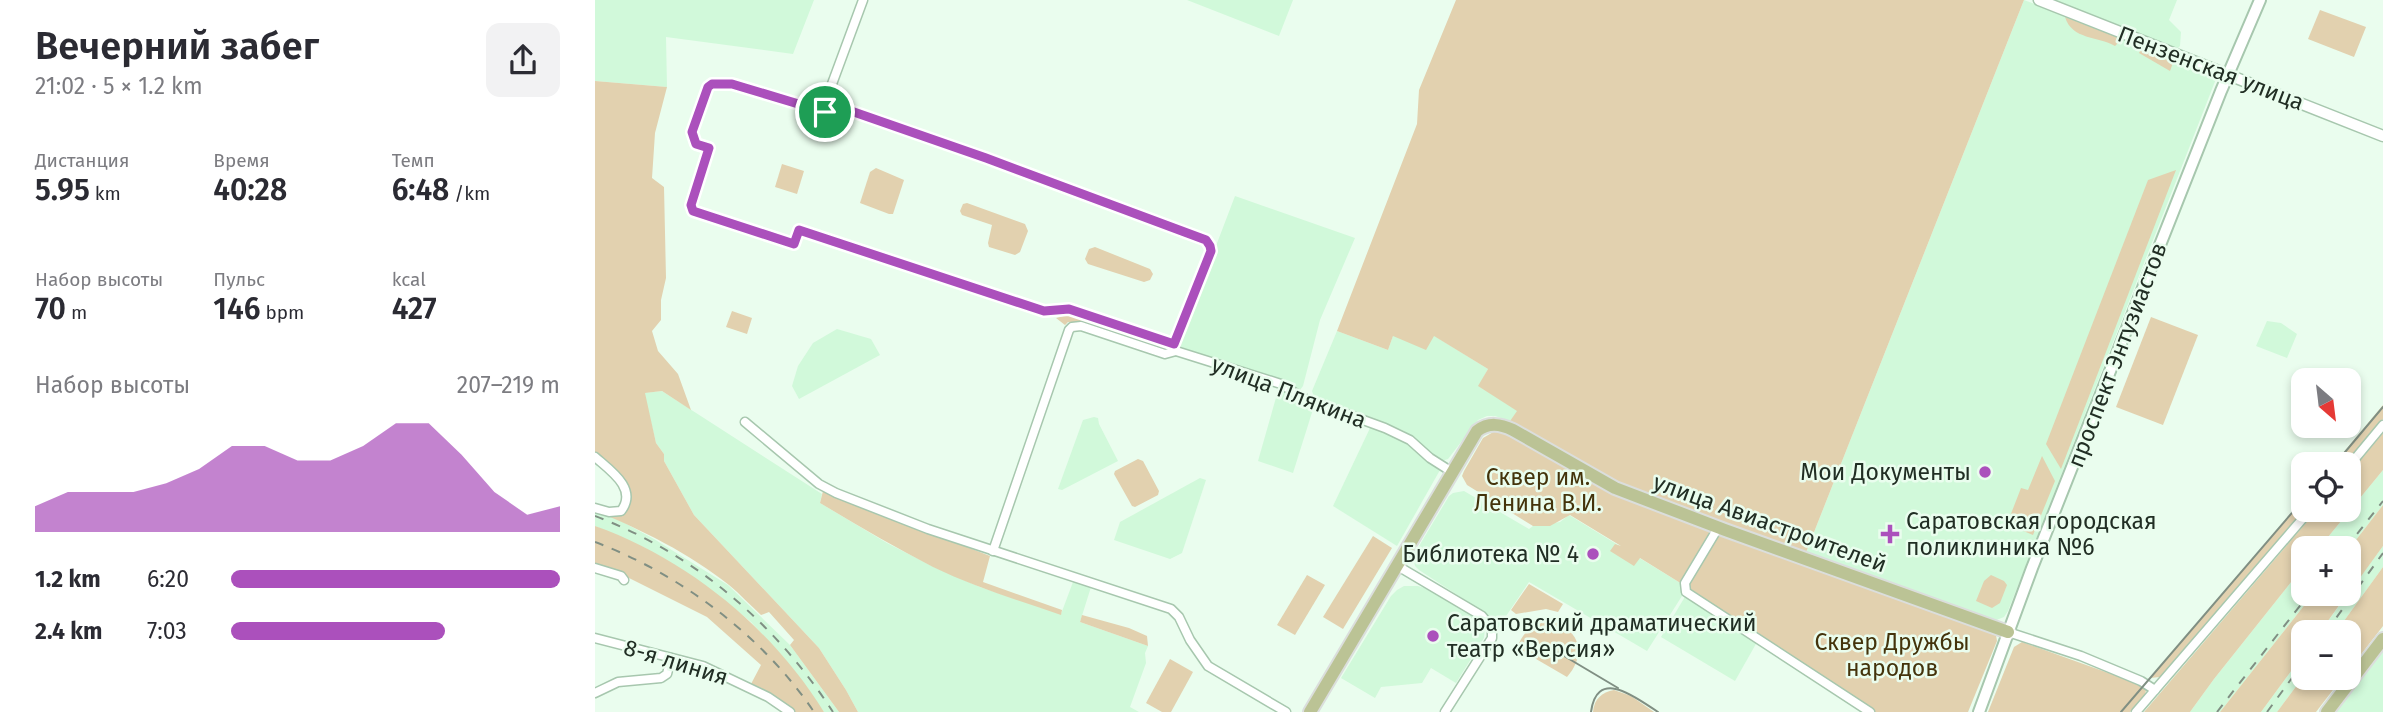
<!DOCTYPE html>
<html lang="ru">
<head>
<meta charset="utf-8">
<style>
  :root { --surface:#fff; --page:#f2f2f3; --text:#2b2b33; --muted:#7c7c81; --accent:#ab50bc }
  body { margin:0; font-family:"Fira Sans",sans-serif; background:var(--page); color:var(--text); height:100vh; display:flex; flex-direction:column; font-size:26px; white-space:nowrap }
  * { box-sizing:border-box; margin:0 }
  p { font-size:23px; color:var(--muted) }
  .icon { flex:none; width:38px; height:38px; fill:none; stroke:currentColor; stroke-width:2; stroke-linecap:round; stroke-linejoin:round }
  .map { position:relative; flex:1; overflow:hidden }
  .drawer { display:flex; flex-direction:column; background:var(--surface); width:595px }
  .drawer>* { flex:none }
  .needle { width:46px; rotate:152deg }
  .tools { position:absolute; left:1696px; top:368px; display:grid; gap:14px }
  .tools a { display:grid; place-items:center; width:70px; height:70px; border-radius:14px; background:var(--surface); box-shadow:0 4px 10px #0003; font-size:35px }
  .pin { position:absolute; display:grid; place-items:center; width:60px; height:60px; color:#fff; margin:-30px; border:4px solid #fff; border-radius:50%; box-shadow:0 2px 7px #0007 }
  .round { display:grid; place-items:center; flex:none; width:74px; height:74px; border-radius:14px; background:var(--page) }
  .summary { display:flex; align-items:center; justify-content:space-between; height:119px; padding:0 35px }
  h1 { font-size:38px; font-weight:600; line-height:52px }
  .figures { display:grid; grid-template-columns:repeat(3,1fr); gap:10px; height:119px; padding:7px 35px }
  .figures div { display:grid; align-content:center }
  .figures b { font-size:30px; font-weight:600 }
  .figures small { font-size:19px; font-weight:400 }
  .figures p { font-size:19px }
  .chart { height:196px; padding:14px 35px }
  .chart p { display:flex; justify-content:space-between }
  .chart svg { width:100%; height:126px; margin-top:7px; fill:var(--accent); opacity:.7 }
  ul { padding:0 35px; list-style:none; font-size:23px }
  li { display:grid; grid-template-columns:112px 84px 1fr; align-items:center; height:52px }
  li i { height:18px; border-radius:9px; background:var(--accent) }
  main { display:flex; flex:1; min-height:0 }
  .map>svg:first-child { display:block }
  .built { fill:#d1f9da }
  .green { fill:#e2d1af }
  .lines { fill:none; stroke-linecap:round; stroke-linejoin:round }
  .minor-casing { stroke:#a7c7ae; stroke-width:11 }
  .tertiary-casing { stroke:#a7c7ae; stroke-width:13 }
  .secondary-casing { stroke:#a7c7ae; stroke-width:14 }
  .primary-casing { stroke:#dbdedc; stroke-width:16 }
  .minor { stroke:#fff; stroke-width:8 }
  .tertiary { stroke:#fff; stroke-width:10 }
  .secondary { stroke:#fff; stroke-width:10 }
  .primary { stroke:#bbc395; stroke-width:12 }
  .tram { stroke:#808f83; stroke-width:2 }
  .rail { stroke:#808f83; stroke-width:2; stroke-dasharray:9 9; stroke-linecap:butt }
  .route-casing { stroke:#fff; stroke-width:14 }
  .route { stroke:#ab50bc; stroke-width:9 }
  .poi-dot { fill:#ab50bc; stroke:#eafdee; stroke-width:2.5 }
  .labels { text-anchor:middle; stroke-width:5; stroke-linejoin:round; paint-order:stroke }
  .street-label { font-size:23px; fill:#212e24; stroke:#eafdee }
  .poi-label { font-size:23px; fill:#212e24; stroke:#eafdee; text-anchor:end }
  .park-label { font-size:23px; fill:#44330b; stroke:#eafdee }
</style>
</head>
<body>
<main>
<section class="drawer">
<div class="summary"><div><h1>Вечерний забег</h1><p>21:02 · 5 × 1.2 km</p></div><a class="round"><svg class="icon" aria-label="share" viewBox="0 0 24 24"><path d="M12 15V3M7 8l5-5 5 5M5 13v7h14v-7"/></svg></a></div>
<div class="figures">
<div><p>Дистанция</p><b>5.95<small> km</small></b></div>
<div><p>Время</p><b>40:28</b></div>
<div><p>Темп</p><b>6:48<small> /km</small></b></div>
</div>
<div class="figures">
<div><p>Набор высоты</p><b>70<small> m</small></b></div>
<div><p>Пульс</p><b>146<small> bpm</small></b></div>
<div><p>kcal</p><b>427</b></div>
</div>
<div class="chart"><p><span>Набор высоты</span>207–219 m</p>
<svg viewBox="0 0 160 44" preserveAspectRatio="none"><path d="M0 44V35L10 30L20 30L30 30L40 27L50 22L60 14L70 14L80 19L90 19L100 14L110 6L120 6L130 17L140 30L150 38L160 35V44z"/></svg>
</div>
<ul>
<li><b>1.2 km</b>6:20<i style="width:100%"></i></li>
<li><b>2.4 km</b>7:03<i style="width:65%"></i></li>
</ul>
</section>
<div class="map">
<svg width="1788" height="712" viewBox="0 0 1788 712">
  <rect width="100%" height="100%" fill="#eafdee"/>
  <g class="built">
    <polygon points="0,0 219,0 198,54 71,37 72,87 0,81"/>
    <polygon points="592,0 698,0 684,36"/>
    <polygon points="1429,0 1615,72 1621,79 1413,611 1409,617 1399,621 1210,555"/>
    <polygon points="1457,0 1582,0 1574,20 1586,32 1585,46 1582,49"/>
    <polygon points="640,196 760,238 725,320 708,386 705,390 688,381 587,349 585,346 584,343"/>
    <polygon points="1672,321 1686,323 1702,334 1692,358 1661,346"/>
    <polygon points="242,329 276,339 285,355 204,399 197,386 203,366 218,343"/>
    <polygon points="742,331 793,350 798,336 838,335 893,369 884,386 923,411 915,421 900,416 892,416 883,420 853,459 847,461 809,431 719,397 717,391"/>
    <polygon points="684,387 719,406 698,473 663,461"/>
    <polygon points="67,391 227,494 225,503 292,543 339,567 385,587 466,614 478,582 496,587 485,622 553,646 550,653 551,663 535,707 544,712 263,712 251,690 224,648 99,515 69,461 69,454 61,443 49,393"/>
    <polygon points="499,417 503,418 504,424 523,461 467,490 463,489 488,420"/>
    <polygon points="776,426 814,443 845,470 802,546 738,506"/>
    <polygon points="1788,470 1788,505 1754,549 1724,548"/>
    <polygon points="605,478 611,480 587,553 575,559 519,540 525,522"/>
    <polygon points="869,491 934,529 938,526 965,522 974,515 1087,584 1087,596 1052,651 934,582 903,628 890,613 824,570 820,566 818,556 854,496 858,493"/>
    <polygon points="0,511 26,521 59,539 133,585 195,645 244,712 229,712 187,656 156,622 124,596 50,548 0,526"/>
    <polygon points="1788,546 1788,567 1741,632 1725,632"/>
    <polygon points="1708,567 1708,593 1719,593 1625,712 1595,712 1619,679"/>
    <polygon points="809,586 823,586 845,593 884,617 890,627 889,638 861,683 836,668 827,683 786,687 780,698 746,678 796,596 802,590"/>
    <polygon points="1091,595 1162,642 1140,681 1066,637"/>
    <polygon points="1788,648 1788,712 1741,712"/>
    <polygon points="1708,655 1708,677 1682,712 1666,712"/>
  </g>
  <g class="green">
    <polygon points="861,0 1429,0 1210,555 1021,484 1007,476 915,421 922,411 883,386 893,369 839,336 831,350 798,336 793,350 742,331 822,124 824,90"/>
    <polygon points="1725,10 1771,27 1759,57 1713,39"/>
    <path d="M1470 17 1527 39 1520 46C1503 36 1477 40 1470 17Z"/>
    <polygon points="1547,47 1579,60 1575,71 1544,53"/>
    <path d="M0 81 72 87 60 133 57 178 69 187 71 278 66 300V320L57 331 63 351 83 374 96 410 67 391 50 393 61 443 69 454V461L99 515 224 648 251 690 263 712H244L195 645 199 640 174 612 166 615C155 605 145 594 134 585 95 554 46 529 0 511L25 515 30 511 35 494 0 454Z"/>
    <polygon points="187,164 209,171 202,194 180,187"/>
    <polygon points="281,168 309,180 298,214 294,214 265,203 275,172"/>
    <polygon points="1581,170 1466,469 1451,444 1553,180"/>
    <polygon points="372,203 430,224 433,231 425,252 420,255 394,247 393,243 397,225 367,215 365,211 368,204"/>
    <polygon points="500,247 555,269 558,274 555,280 549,282 493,264 490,259 494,249"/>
    <polygon points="137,311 157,318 152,334 131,327"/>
    <polygon points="473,315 572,346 574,350 569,351 477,322 473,322 470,325 461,318"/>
    <polygon points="1556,317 1603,335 1568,425 1521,407"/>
    <polygon points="1788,405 1788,419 1749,464 1739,464"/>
    <polygon points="900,431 908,433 1001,485 1117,532 1087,584 1045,558 1039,566 1015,551 1020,544 1026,546 975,515 955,526 938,526 872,485 867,476 869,471 888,438"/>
    <polygon points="1788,433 1788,470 1724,548 1708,548 1708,567 1619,679 1595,712 1549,712 1723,509 1754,509 1754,474"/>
    <polygon points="1447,456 1460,481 1438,535 1412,524 1426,488 1433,490"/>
    <polygon points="543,459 548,461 564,491 563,495 540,507 537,506 519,474 520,471"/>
    <path d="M228 491 395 556 388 582 467 610 466 615C423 600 379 587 338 567 299 547 262 525 225 503Z"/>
    <polygon points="1708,500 1708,509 1710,509 1565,677 1555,678"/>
    <polygon points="1788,505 1788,546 1754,593 1754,549"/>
    <path d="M0 526C93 559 177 628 229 712H200L175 694 156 684 166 665 112 617 30 576 0 566Z"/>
    <polygon points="1124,534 1397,631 1401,635 1402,641 1373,712 1279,712 1094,590 1093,582 1119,537"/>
    <polygon points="778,536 797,548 748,629 728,617"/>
    <polygon points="1788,567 1788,626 1754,670 1754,632 1741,632"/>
    <polygon points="712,575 730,585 700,635 682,625"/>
    <polygon points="1396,575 1409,581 1412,585 1405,603 1397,608 1381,601 1389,581"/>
    <polygon points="934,584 968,604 963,612 951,609 921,614 916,610"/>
    <polygon points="1719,593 1753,593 1725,632 1708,632 1708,655 1666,712 1625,712"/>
    <polygon points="487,615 534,628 552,636 553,646 485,622"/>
    <path d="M958 621C985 631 992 654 972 677L922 648C929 630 938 623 958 621Z"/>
    <polygon points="1427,642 1544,684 1551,690 1550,695 1535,712 1393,712 1419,647"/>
    <polygon points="575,659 598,672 576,712 567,712 551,703"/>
    <polygon points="1708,677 1748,677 1721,712 1682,712"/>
    <path d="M1019 690 1036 696 1059 712H998C999 699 1007 692 1019 690Z"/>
  </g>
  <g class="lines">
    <defs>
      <g id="minor">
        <polyline points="227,111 268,0"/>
        <polyline points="579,344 616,251 616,246 611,240 391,158 256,111 230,112 137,84 117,84 113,87 97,132 101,144 114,148 96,205 100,212 199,244 204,230 449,311 474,309 579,344 581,351 686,384 708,398 790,428 815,440 835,458 857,472"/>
        <polyline points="150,422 224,484 241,493 333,529 576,609 584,617 595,640 613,666 691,712"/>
        <path d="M0 457C16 471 43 489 26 511L14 512 0 508"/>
        <polyline points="1754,466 1788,425"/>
        <polyline points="1123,528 1090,583 1091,592 1275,712"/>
        <polyline points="398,551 474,330 477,327 486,326 570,354 581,351"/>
        <polyline points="801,565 887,616 897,628 897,638 850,712"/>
        <polyline points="0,568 26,576 29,580"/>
        <polyline points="1413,632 1486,656 1546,681 1560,690"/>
        <polyline points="0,638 108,666 173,697 195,712"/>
        <polyline points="0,693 23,682 66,678 72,674 76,658"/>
        <polyline points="1541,712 1716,509"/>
      </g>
      <polyline id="tertiary" points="1444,0 1788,136"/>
      <polyline id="secondary" points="1384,712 1437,568 1626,91 1665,0"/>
      <g id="primary">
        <path d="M715 712 882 431C894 422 905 424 918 430L1020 488 1130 530 1413 632"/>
        <polyline points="1732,712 1788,639"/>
      </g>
    </defs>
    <use href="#minor" class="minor-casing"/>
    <use href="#tertiary" class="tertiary-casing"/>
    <use href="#secondary" class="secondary-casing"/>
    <use href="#primary" class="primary-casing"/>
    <use href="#minor" class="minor"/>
    <use href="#tertiary" class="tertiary"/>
    <use href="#secondary" class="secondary"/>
    <use href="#primary" class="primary"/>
    <g class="tram">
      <polyline points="1740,464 1788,407"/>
      <polyline points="949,644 1023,688"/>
      <path d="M996 712C1002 666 1043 699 1063 712"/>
      <polyline points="1526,712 1708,500"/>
    </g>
    <g class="rail">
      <path d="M0 516C100 554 180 623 238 712"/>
      <path d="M0 542C85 574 168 636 219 712"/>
      <polyline points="1751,548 1788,501"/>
      <polyline points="1731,632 1788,553"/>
      <polyline points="1622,712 1715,593"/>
      <polyline points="1672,712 1708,663"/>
    </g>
  </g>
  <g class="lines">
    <defs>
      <polygon id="route" points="137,84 230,112 256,111 391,158 611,240 615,246 616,251 579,344 474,309 449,311 204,230 199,244 98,211 96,205 114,148 101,144 97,132 113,87 117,84"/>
    </defs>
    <use href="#route" class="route-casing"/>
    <use href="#route" class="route"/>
  </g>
  <g class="poi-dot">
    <circle cx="1390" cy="472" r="7"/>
    <path d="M1291.5 523.5h7v7h7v7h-7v7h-7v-7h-7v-7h7z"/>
    <circle cx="998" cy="554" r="7"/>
    <circle cx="838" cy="636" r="7"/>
  </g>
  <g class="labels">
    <g class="street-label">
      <text transform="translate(1616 68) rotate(21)" y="8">Пензенская улица</text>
      <text transform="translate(1522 355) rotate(-69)" y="8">проспект Энтузиастов</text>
      <text transform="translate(694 392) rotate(21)" y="8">улица Плякина</text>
      <text transform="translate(1175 523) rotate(20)" y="8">улица Авиастроителей</text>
      <text transform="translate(81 662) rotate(17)" y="8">8-я линия</text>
    </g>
    <g class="poi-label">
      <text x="1376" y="480">Мои Документы</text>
      <text x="1311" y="529" text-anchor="start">Саратовская городская<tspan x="1311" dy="26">поликлиника №6</tspan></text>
      <text x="984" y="562">Библиотека № 4</text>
      <text x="852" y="631" text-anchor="start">Саратовский драматический<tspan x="852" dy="26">театр «Версия»</tspan></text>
    </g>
    <g class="park-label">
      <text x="943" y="485">Сквер им.<tspan x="943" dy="26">Ленина В.И.</tspan></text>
      <text x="1297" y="650">Сквер Дружбы<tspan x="1297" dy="26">народов</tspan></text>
    </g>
  </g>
</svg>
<div class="tools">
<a><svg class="needle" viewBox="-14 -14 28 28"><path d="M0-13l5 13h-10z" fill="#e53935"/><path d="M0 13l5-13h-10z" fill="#7c7c81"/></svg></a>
<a><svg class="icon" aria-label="locate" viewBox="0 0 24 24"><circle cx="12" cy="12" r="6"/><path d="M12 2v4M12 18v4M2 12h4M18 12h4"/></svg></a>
<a>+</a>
<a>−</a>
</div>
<div class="pin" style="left:230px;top:112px;background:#1e9e55"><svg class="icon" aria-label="arrive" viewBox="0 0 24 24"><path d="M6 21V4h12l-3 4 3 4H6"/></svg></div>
</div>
</main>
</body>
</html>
